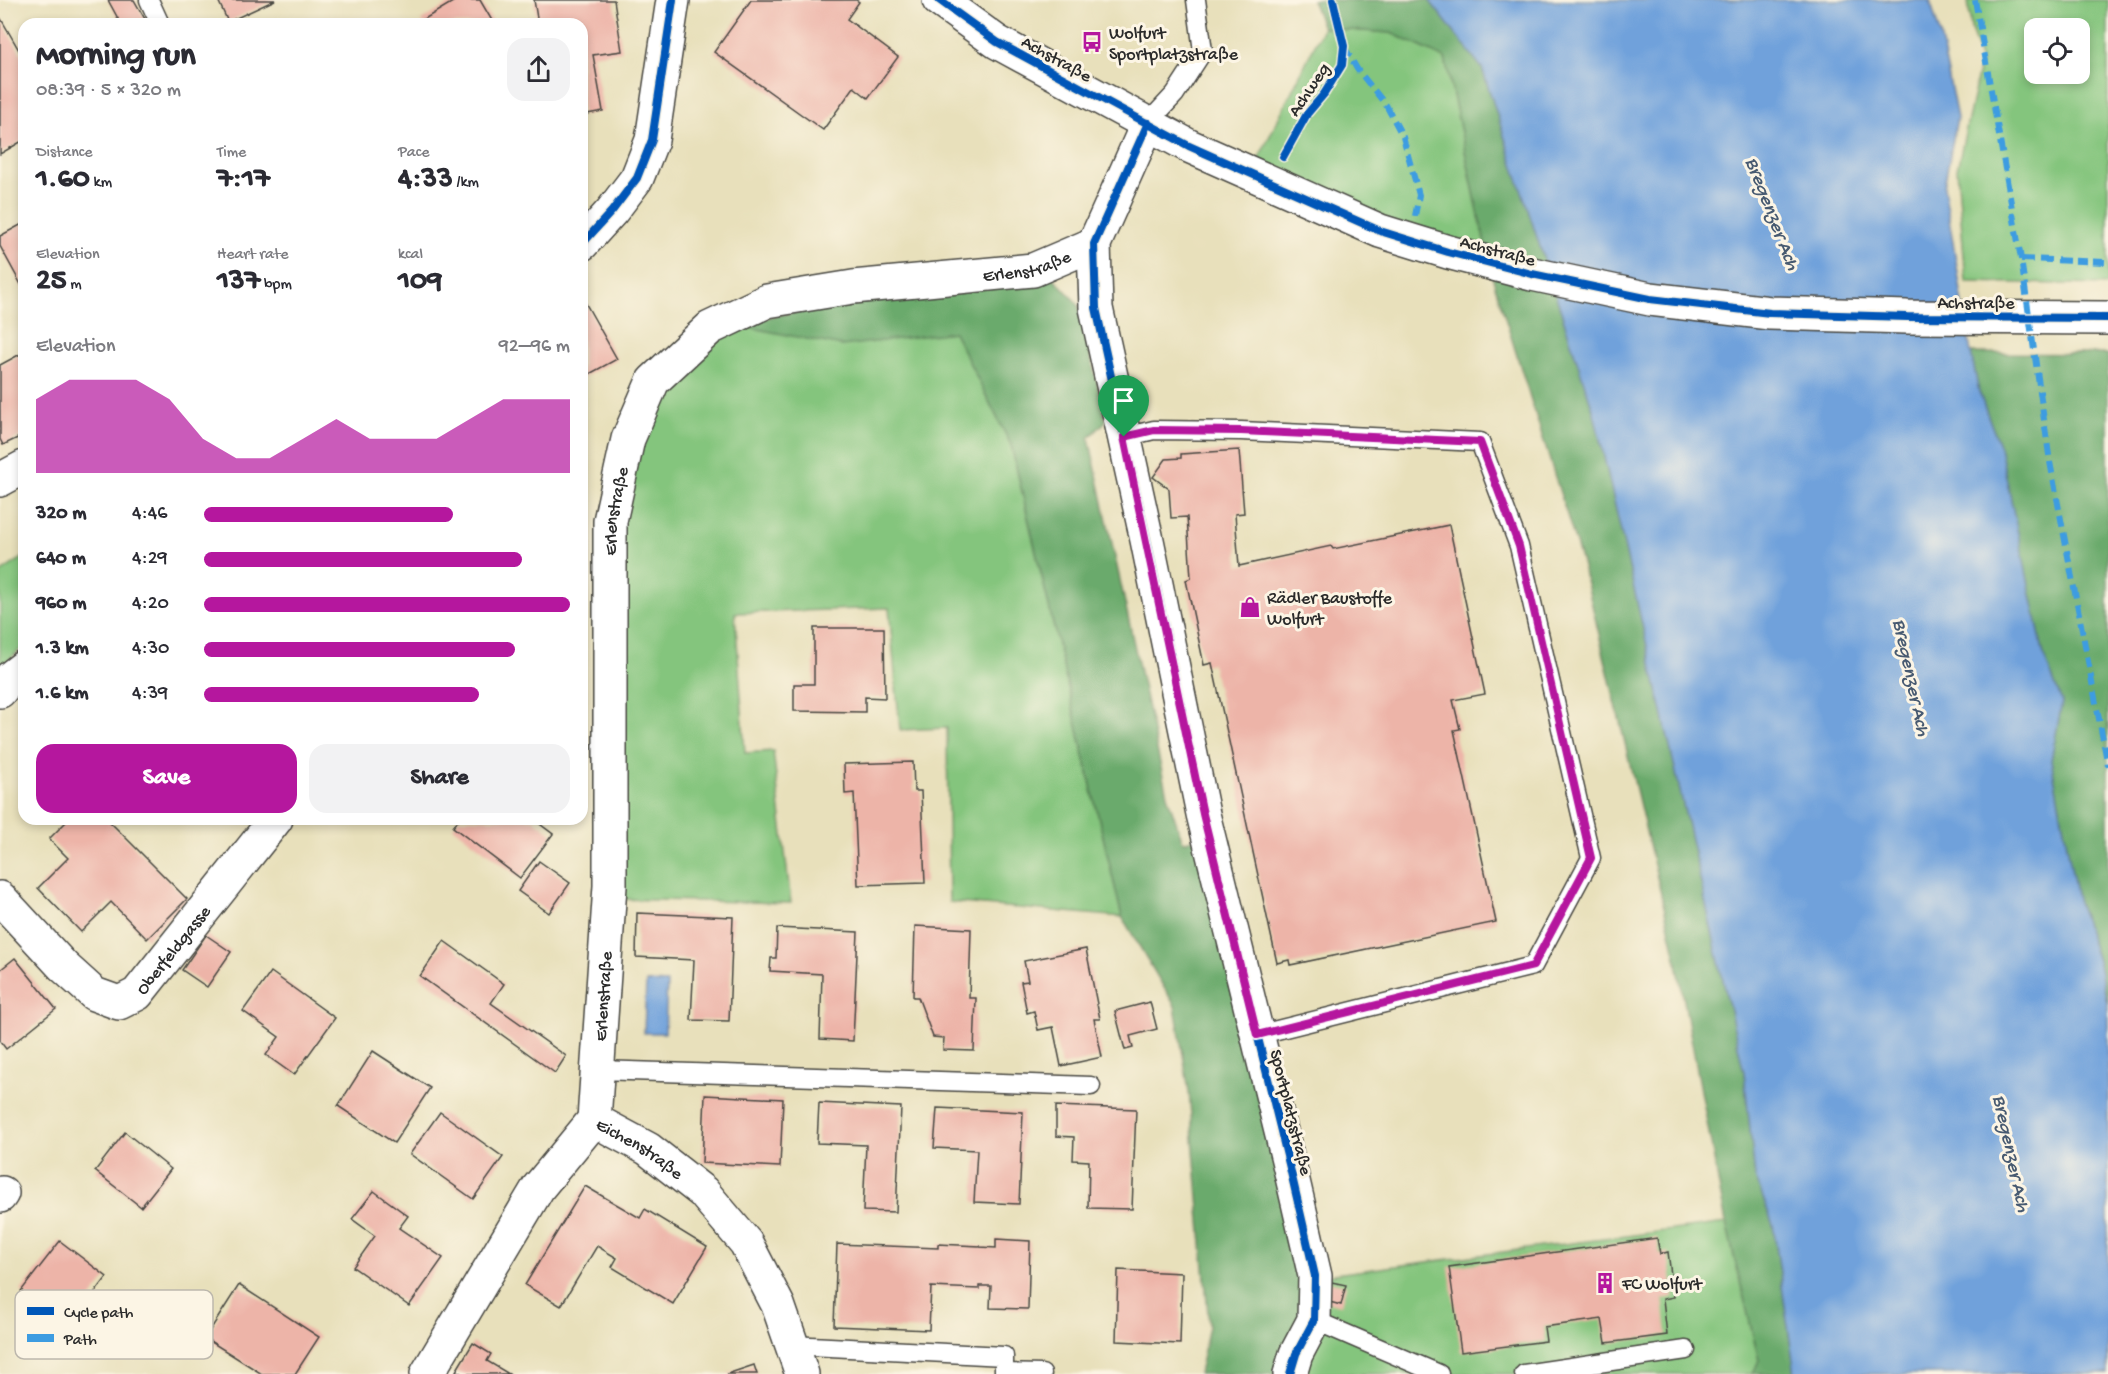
<!DOCTYPE html>
<html lang="en">
<head>
<meta charset="utf-8">
<style>
  :root { --surface:#fff; --page:#f2f2f3; --text:#2b2b33; --muted:#7c7c81; --accent:#b5179e }
  body { margin:0; font-family:"Gochi Hand",sans-serif; background:var(--page); color:var(--text); height:100vh; display:flex; flex-direction:column; font-size:22px; white-space:nowrap }
  * { box-sizing:border-box; margin:0 }
  p { font-size:20px; color:var(--muted) }
  .icon { flex:none; width:33px; height:33px; fill:none; stroke:currentColor; stroke-width:2; stroke-linecap:round; stroke-linejoin:round }
  .map { position:relative; flex:1; overflow:hidden }
  .sheet { position:absolute; left:18px; top:18px; width:570px; height:807px; display:flex; flex-direction:column; background:var(--surface); border-radius:18px; box-shadow:0 3px 9px #0003 }
  .sheet>* { flex:none }
  .fabs { position:absolute; left:2024px; top:18px; display:grid; gap:12px }
  .fabs a { display:grid; place-items:center; width:66px; height:66px; border-radius:12px; background:var(--surface); box-shadow:0 3px 9px #0003; font-size:30px }
  .pin { position:absolute; display:grid; place-items:center; width:51px; height:51px; color:#fff; margin:-62px -26px; border-radius:50% 50% 50% 0; rotate:-45deg; box-shadow:0 0 6px #0007 }
  .pin .icon { rotate:45deg }
  .round { display:grid; place-items:center; flex:none; width:63px; height:63px; border-radius:18px; background:var(--page) }
  .head { display:flex; align-items:center; justify-content:space-between; height:102px; padding:0 18px }
  h1 { font-size:33px; font-weight:700; line-height:45px }
  .figures { display:grid; grid-template-columns:repeat(3,1fr); gap:9px; height:102px; padding:6px 18px }
  .figures div { display:grid; align-content:center }
  .figures b { font-size:30px; font-weight:700 }
  .figures small { font-size:16px; font-weight:400 }
  .figures p { font-size:16px }
  .chart { height:168px; padding:12px 18px }
  .chart p { display:flex; justify-content:space-between }
  .chart svg { width:100%; height:108px; margin-top:6px; fill:var(--accent); opacity:.7 }
  .primary-button { display:flex; gap:12px; margin-top:auto; padding:12px 18px }
  .primary-button a { flex:1; height:69px; border-radius:18px; background:var(--accent); color:#fff; font-size:24px; font-weight:700; line-height:69px; text-align:center }
  .primary-button a+a { background:var(--page); color:var(--text) }
  ul { padding:0 18px; list-style:none; font-size:20px }
  li { display:grid; grid-template-columns:96px 72px 1fr; align-items:center; height:45px }
  li i { height:15px; border-radius:8px; background:var(--accent) }
  .map>svg:first-child { display:block }
  .green { fill:#84c57d; stroke:#587854; stroke-width:1.5; fill-rule:evenodd }
  .forest { fill:#6baa6c; stroke:#4b6a4c; stroke-width:1.5 }
  .water { fill:#70a1db; stroke:#4e6683; stroke-width:1.5 }
  .building { fill:#edb4a8 }
  .lines { fill:none; stroke-linecap:round; stroke-linejoin:round }
  .service-casing { stroke:#474641; stroke-width:21 }
  .minor-casing { stroke:#474641; stroke-width:36 }
  .secondary-casing { stroke:#474641; stroke-width:36 }
  .service { stroke:#fff; stroke-width:18 }
  .minor { stroke:#fff; stroke-width:33 }
  .secondary { stroke:#fff; stroke-width:33 }
  .quiet { stroke:#3d9ce1; stroke-width:6; stroke-dasharray:12 6; stroke-linecap:butt }
  .cycleway-casing { stroke:#fcf5e5; stroke-width:11 }
  .cycleway { stroke:#0057b8; stroke-width:8 }
  .route-casing { stroke:#fff; stroke-width:12 }
  .route { stroke:#b5179e; stroke-width:8 }
  .labels { text-anchor:middle; stroke-width:6; stroke-linejoin:round; paint-order:stroke }
  .poi-label { font-size:18px; fill:#2b2b2b; stroke:#fcf5e5; text-anchor:start }
  .street-label { font-size:18px; fill:#2b2b2b; stroke:#fcf5e5 }
  .water-label { font-size:20px; font-style:italic; fill:#475a71; stroke:#fcf5e5 }
  .key { fill:#fcf5e5; stroke:#bdb8ad; stroke-width:1.5 }
  .key-label { font-size:16px; fill:#2b2b2b }
</style>
</head>
<body>
<div class="map">
<svg width="2108" height="1374" viewBox="0 0 2108 1374">
  <rect width="100%" height="100%" fill="#fcf5e5"/>
  <filter id="ink" filterUnits="userSpaceOnUse"><feTurbulence type="fractalNoise" baseFrequency=".0167" numOctaves="2"/><feDisplacementMap in="SourceGraphic" scale="12" xChannelSelector="R" yChannelSelector="G"/><feConvolveMatrix kernelMatrix="1 2 1 2 8 2 1 2 1" color-interpolation-filters="sRGB"/></filter>
  <filter id="wash" filterUnits="userSpaceOnUse"><feTurbulence type="fractalNoise" baseFrequency=".008" numOctaves="4" result="noise"/><feDisplacementMap in="SourceGraphic" scale="24" xChannelSelector="R" yChannelSelector="G"/><feGaussianBlur stdDeviation="1.35" result="paint"/><feColorMatrix in="noise" values="0 0 0 0 0 0 0 0 0 0 0 0 0 0 0 0 0 1.4 0 .05"/><feComposite in="paint" operator="in"/></filter>
  <g filter="url(#wash)">
    <rect width="100%" height="100%" fill="#e8e0bb"/>
    <g class="green">
      <path d="M1968 0H2108V285L1966 282 1957 169 1981 61 1971 29ZM2034 28H2079V74H2034Z"/>
      <polygon points="1323,28 1391,33 1445,58 1492,276 1256,164"/>
      <polygon points="733,324 753,328 954,332 1011,445 1122,917 949,902 947,728 900,730 889,608 735,613 745,753 773,751 791,903 613,899 612,521 657,381"/>
      <polygon points="24,557 24,646 0,668 0,573"/>
      <polygon points="1726,1223 1759,1360 1753,1374 1285,1374 1312,1277"/>
    </g>
    <g class="forest">
      <polygon points="1312,0 1429,0 1482,68 1594,413 1744,1072 1755,1176 1773,1225 1795,1374 1753,1374 1759,1360 1726,1223 1675,953 1582,563 1492,276 1445,58 1391,33 1323,28"/>
      <polygon points="1041,264 1078,304 1106,421 1089,438 1167,795 1183,842 1205,835 1312,1277 1285,1374 1199,1374 1209,1326 1189,1092 1175,1006 1122,917 1011,445 954,332 842,346 733,324"/>
      <polygon points="1971,353 2108,354 2108,1007 2099,963 2077,899 2051,760 2062,702 2044,656 2000,448 1979,392"/>
    </g>
    <g class="water">
      <polygon points="1429,0 1930,0 1940,34 1957,118 1944,187 1971,353 1979,392 2000,448 2044,656 2062,702 2051,760 2077,899 2099,964 2108,1007 2108,1374 1795,1374 1773,1225 1755,1176 1744,1072 1594,413 1482,68"/>
      <polygon points="646,982 667,983 665,1033 644,1033"/>
    </g>
    <g id="blocks">
      <g class="building">
        <polygon points="108,0 134,0 146,21 140,24 121,24"/>
        <polygon points="218,0 275,0 228,22"/>
        <polygon points="456,0 480,0 494,24 423,24 421,21"/>
        <polygon points="534,0 614,0 622,51 593,55 603,111 582,115 582,24 538,24"/>
        <polygon points="751,0 856,0 859,2 847,19 898,57 868,98 854,87 823,130 714,52"/>
        <polygon points="0,17 24,59 24,140 0,154"/>
        <polygon points="24,223 24,290 0,246 0,236"/>
        <polygon points="586,304 617,359 582,378 582,306"/>
        <polygon points="24,352 24,435 3,445 0,439 0,365"/>
        <polygon points="1239,450 1244,513 1235,514 1239,566 1331,546 1333,549 1449,525 1485,694 1453,700 1460,729 1454,730 1496,922 1290,965 1289,960 1277,963 1212,663 1204,665 1186,580 1191,578 1187,517 1171,518 1169,489 1153,477 1166,459 1181,458 1181,454"/>
        <polygon points="814,628 884,628 885,698 865,697 865,712 794,711 794,684 814,684"/>
        <polygon points="913,762 914,791 921,791 925,883 858,885 854,793 845,794 844,764"/>
        <polygon points="69,819 107,819 187,899 147,939 111,902 81,932 38,888 68,858 49,839"/>
        <polygon points="459,819 533,819 553,834 520,878 453,827"/>
        <polygon points="539,861 570,883 549,913 518,891"/>
        <polygon points="637,913 733,917 729,1021 691,1020 694,960 636,957"/>
        <polygon points="915,926 971,929 969,998 976,998 974,1051 943,1050 944,1038 933,1037 918,997 913,997"/>
        <polygon points="777,928 858,932 853,1041 820,1039 822,974 770,971 771,958 776,958"/>
        <polygon points="206,935 231,952 207,987 182,970"/>
        <polygon points="444,941 504,984 491,1003 566,1056 555,1073 420,976"/>
        <polygon points="1086,949 1100,1019 1094,1019 1102,1057 1061,1066 1053,1027 1038,1030 1034,1011 1027,1013 1021,982 1028,981 1024,961"/>
        <polygon points="15,958 56,1009 6,1049 0,1041 0,970"/>
        <polygon points="271,972 335,1018 294,1075 266,1055 279,1037 243,1011"/>
        <polygon points="1150,1002 1157,1029 1130,1036 1133,1048 1125,1050 1115,1011"/>
        <polygon points="373,1051 430,1088 394,1143 338,1106"/>
        <polygon points="705,1095 783,1099 780,1167 702,1163"/>
        <polygon points="819,1103 901,1107 896,1212 863,1211 866,1145 817,1143"/>
        <polygon points="1056,1106 1136,1109 1132,1209 1088,1208 1089,1161 1073,1160 1074,1137 1056,1136"/>
        <polygon points="937,1108 1023,1112 1019,1204 974,1202 977,1150 934,1148"/>
        <polygon points="440,1112 503,1157 473,1199 410,1154"/>
        <polygon points="125,1132 171,1169 141,1207 95,1171"/>
        <polygon points="585,1186 640,1218 645,1209 707,1247 673,1304 612,1267 617,1258 597,1246 561,1306 525,1285"/>
        <polygon points="374,1191 408,1216 399,1228 443,1258 409,1306 353,1267 375,1236 352,1219"/>
        <polygon points="1657,1238 1660,1254 1668,1252 1674,1297 1663,1299 1667,1335 1606,1343 1602,1319 1544,1327 1546,1341 1461,1352 1449,1267"/>
        <polygon points="996,1239 1030,1241 1028,1309 990,1308 991,1286 979,1286 979,1289 931,1287 929,1330 834,1326 837,1244 938,1248 938,1244 980,1246 980,1247 996,1248"/>
        <polygon points="60,1241 107,1277 68,1328 21,1291"/>
        <polygon points="1118,1270 1182,1273 1180,1344 1116,1341"/>
        <polygon points="1327,1281 1346,1285 1341,1305 1322,1300"/>
        <polygon points="239,1285 319,1337 295,1374 262,1374 205,1338"/>
        <polygon points="473,1343 491,1354 487,1361 509,1374 462,1374 456,1371"/>
        <polygon points="754,1365 757,1374 727,1374"/>
      </g>
    </g>
  </g>
  <g filter="url(#ink)">
    <use href="#blocks" fill-opacity="0" stroke="#474641" stroke-width="1.5"/>
    <g class="lines">
      <defs>
        <g id="service">
          <polyline points="149,0 160,24"/>
          <polyline points="1148,123 1175,94 1203,51 1196,0"/>
          <polyline points="1124,437 1154,430 1241,431 1480,442 1519,546 1591,858 1533,966 1257,1035"/>
          <polyline points="598,1070 1091,1086"/>
          <polyline points="1314,1320 1439,1374"/>
          <polyline points="791,1345 1004,1356 1004,1373 1042,1374"/>
          <polyline points="1524,1374 1686,1350"/>
        </g>
        <g id="minor">
          <polyline points="1148,123 1094,244 1096,308 1147,540 1203,814 1290,1168 1315,1276 1314,1320 1296,1354 1290,1374"/>
          <polyline points="582,244 612,211 637,178 652,140 673,0"/>
          <polyline points="0,480 24,467"/>
          <polyline points="0,691 11,677 24,667"/>
          <path id="s1" d="M0 898 63 966 94 994 119 1003 137 994 276 819"/>
          <path id="s2" d="M594 1120 610 886V521L628 439 653 381 710 328 767 301 853 287 1033 270 1094 244"/>
          <path id="s3" d="M594 1120 648 1149 703 1192 746 1243 778 1305 802 1374"/>
          <polyline points="0,1196 2,1193"/>
          <polyline points="427,1374 538,1188 594,1120"/>
        </g>
        <polyline id="secondary" points="939,0 997,42 1189,146 1380,231 1448,252 1532,274 1650,299 1770,313 1907,317 2108,318"/>
      </defs>
      <use href="#service" class="service-casing"/>
      <use href="#minor" class="minor-casing"/>
      <use href="#secondary" class="secondary-casing"/>
      <use href="#service" class="service"/>
      <use href="#minor" class="minor"/>
      <use href="#secondary" class="secondary"/>
      <g class="quiet">
        <polyline points="1975,0 2021,259 2050,462 2108,766"/>
        <polyline points="1344,46 1357,69 1386,105 1403,137 1419,195 1415,216"/>
        <polyline points="2021,259 2108,262"/>
      </g>
      <defs>
        <g id="cycleway">
          <polyline points="939,0 997,42 1189,146 1380,231 1448,252 1532,274 1650,299 1770,313 1907,317 2108,318"/>
          <polyline points="1148,123 1094,244 1096,308 1147,540 1203,814 1290,1168 1315,1276 1314,1320 1296,1354 1290,1374"/>
          <polyline points="1283,157 1307,114 1324,94 1342,65 1344,46 1333,0"/>
          <polyline points="582,244 612,211 637,178 652,140 673,0"/>
        </g>
      </defs>
      <use href="#cycleway" class="cycleway-casing"/>
      <use href="#cycleway" class="cycleway"/>
    </g>
  </g>
  <g class="lines" filter="url(#ink)">
    <defs>
      <polygon id="route" points="1154,430 1241,431 1480,442 1519,546 1591,858 1533,966 1257,1035 1203,814 1124,437"/>
    </defs>
    <use href="#route" class="route-casing"/>
    <use href="#route" class="route"/>
  </g>
  <defs>
    <symbol id="bus-bare" viewBox="-9 -9 18 18"><path d="M-5-6H5V4H4V6H2V4H-2V6H-4V4H-5ZM-3.5-4V0h7V-4ZM-3.5 1.2v1.5H-2V1.2ZM2 1.2v1.5H3.5V1.2Z" fill="#b5179e" stroke="#fcf5e5" stroke-width="2.5" paint-order="stroke"/></symbol>
    <symbol id="shop-bare" viewBox="-9 -9 18 18"><path d="M-5-2.5h2.3a2.7 3.5 0 0 1 5.4 0H5L5.5 6h-11ZM-1.5-2.5h3a1.5 2.3 0 0 0-3 0Z" fill="#b5179e" stroke="#fcf5e5" stroke-width="2.5" paint-order="stroke"/></symbol>
    <symbol id="building-bare" viewBox="-9 -9 18 18"><path d="M-4-6H4V6H1V3H-1V6H-4ZM-2.5-4.3h1.7v1.8h-1.7ZM.8-4.3h1.7v1.8H.8ZM-2.5-1h1.7V.8h-1.7ZM.8-1h1.7V.8H.8Z" fill="#b5179e" stroke="#fcf5e5" stroke-width="2.5" paint-order="stroke"/></symbol>
  </defs>
  <g fill-rule="evenodd">
    <use href="#bus-bare" x="1077" y="27" width="30" height="30"/>
    <use href="#shop-bare" x="1235" y="592" width="30" height="30"/>
    <use href="#building-bare" x="1590" y="1268" width="30" height="30"/>
  </g>
  <g class="labels">
    <g class="poi-label">
      <text x="1109" y="38">Wolfurt<tspan x="1109" dy="21">Sportplatzstraße</tspan></text>
      <text x="1267" y="603">Rädler Baustoffe<tspan x="1267" dy="21">Wolfurt</tspan></text>
      <text x="1622" y="1289">FC Wolfurt</text>
    </g>
    <g class="street-label">
      <text transform="translate(1057 58) rotate(29)" y="6">Achstraße</text>
      <text transform="translate(1308 89) rotate(-56)" y="6">Achweg</text>
      <text transform="translate(1498 250) rotate(15)" y="6">Achstraße</text>
      <text dy="6" stroke="none"><textPath href="#s2" startOffset="1150">Erlenstraße</textPath></text>
      <text x="1976" y="308">Achstraße</text>
      <text dy="6" stroke="none"><textPath href="#s2" startOffset="610">Erlenstraße</textPath></text>
      <text dy="6" stroke="none"><textPath href="#s1" startOffset="238">Oberfeldgasse</textPath></text>
      <text dy="6" stroke="none"><textPath href="#s2" startOffset="124">Erlenstraße</textPath></text>
      <text transform="translate(1292 1112) rotate(76)" y="6">Sportplatzstraße</text>
      <text dy="6" stroke="none"><textPath href="#s3" startOffset="54">Eichenstraße</textPath></text>
    </g>
    <g class="water-label">
      <text transform="translate(1774 213) rotate(69)" y="7">Bregenzer Ach</text>
      <text transform="translate(1913 677) rotate(78)" y="7">Bregenzer Ach</text>
      <text transform="translate(2013 1153) rotate(78)" y="7">Bregenzer Ach</text>
    </g>
  </g>
  <rect x="15" y="1290" width="198" height="69" rx="9" class="key"/>
  <rect x="27" y="1307" width="27" height="8" fill="#0057b8"/>
  <rect x="27" y="1334" width="27" height="8" fill="#3d9ce1"/>
  <g class="key-label">
    <text x="64" y="1317">Cycle path</text>
    <text x="64" y="1344">Path</text>
  </g>
</svg>
<div class="fabs">
<a><svg class="icon" aria-label="locate" viewBox="0 0 24 24"><circle cx="12" cy="12" r="6"/><path d="M12 2v4M12 18v4M2 12h4M18 12h4"/></svg></a>
</div>
<div class="pin" style="left:1124px;top:437px;background:#1e9e55"><svg class="icon" aria-label="arrive" viewBox="0 0 24 24"><path d="M6 21V4h12l-3 4 3 4H6"/></svg></div>
<section class="sheet">
<div class="head"><div><h1>Morning run</h1><p>08:39 · 5 × 320 m</p></div><a class="round"><svg class="icon" aria-label="share" viewBox="0 0 24 24"><path d="M12 15V3M7 8l5-5 5 5M5 13v7h14v-7"/></svg></a></div>
<div class="figures">
<div><p>Distance</p><b>1.60<small> km</small></b></div>
<div><p>Time</p><b>7:17</b></div>
<div><p>Pace</p><b>4:33<small> /km</small></b></div>
</div>
<div class="figures">
<div><p>Elevation</p><b>25<small> m</small></b></div>
<div><p>Heart rate</p><b>137<small> bpm</small></b></div>
<div><p>kcal</p><b>109</b></div>
</div>
<div class="chart"><p><span>Elevation</span>92–96 m</p>
<svg viewBox="0 0 160 44" preserveAspectRatio="none"><path d="M0 44V14L10 6L20 6L30 6L40 14L50 30L60 38L70 38L80 30L90 22L100 30L110 30L120 30L130 22L140 14L150 14L160 14V44z"/></svg>
</div>
<ul>
<li><b>320 m</b>4:46<i style="width:68%"></i></li>
<li><b>640 m</b>4:29<i style="width:87%"></i></li>
<li><b>960 m</b>4:20<i style="width:100%"></i></li>
<li><b>1.3 km</b>4:30<i style="width:85%"></i></li>
<li><b>1.6 km</b>4:39<i style="width:75%"></i></li>
</ul>
<div class="primary-button"><a>Save</a><a>Share</a></div>
</section>
</div>
</body>
</html>
